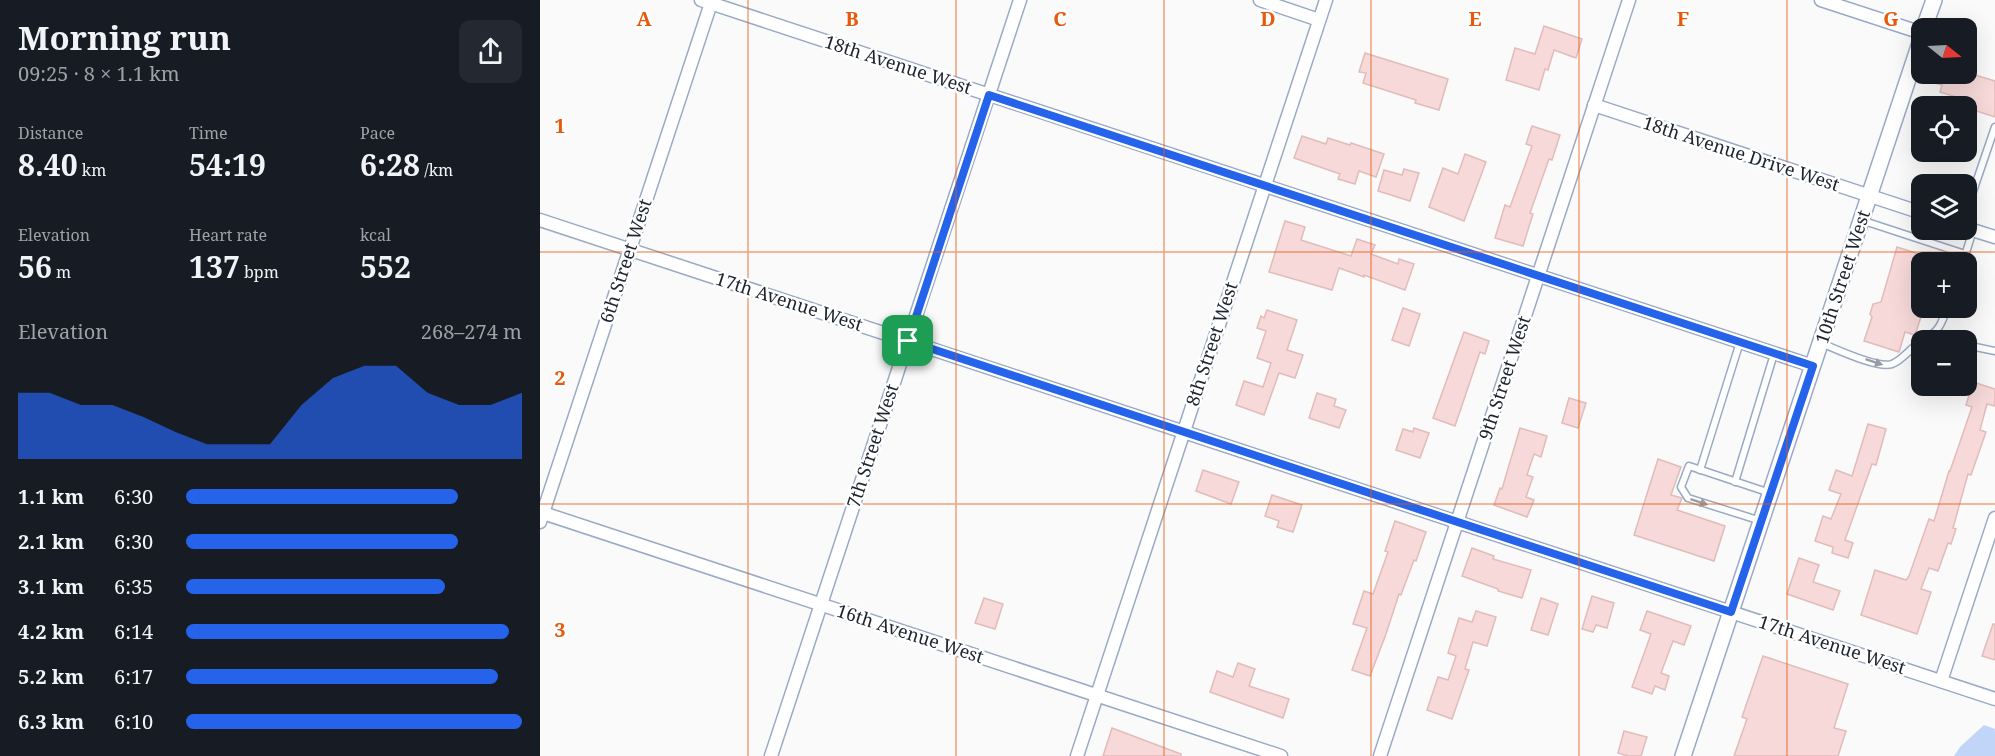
<!DOCTYPE html>
<html lang="en">
<head>
<meta charset="utf-8">
<style>
  :root { --surface:#171b24; --page:#242831; --text:#f1f3f6; --muted:#9ea1a6; --accent:#2563eb }
  body { margin:0; font-family:"Noto Serif",serif; background:var(--page); color:var(--text); height:100vh; display:flex; flex-direction:column; font-size:22px; white-space:nowrap }
  * { box-sizing:border-box; margin:0 }
  p { font-size:20px; color:var(--muted) }
  .icon { flex:none; width:33px; height:33px; fill:none; stroke:currentColor; stroke-width:2; stroke-linecap:round; stroke-linejoin:round }
  .map { position:relative; flex:1; overflow:hidden }
  .details { display:flex; flex-direction:column; background:var(--surface); width:540px }
  .details>* { flex:none }
  .needle { width:39px; rotate:108deg }
  .fabs { position:absolute; left:1371px; top:18px; display:grid; gap:12px }
  .fabs a { display:grid; place-items:center; width:66px; height:66px; border-radius:12px; background:var(--surface); box-shadow:0 6px 24px #0002; font-size:30px }
  .pin { position:absolute; display:grid; place-items:center; width:51px; height:51px; color:#fff; margin:-26px; border-radius:12px; box-shadow:0 3px 9px #0006 }
  .round { display:grid; place-items:center; flex:none; width:63px; height:63px; border-radius:12px; background:var(--page) }
  .headline { display:flex; align-items:center; justify-content:space-between; height:102px; padding:0 18px }
  h1 { font-size:33px; font-weight:700; line-height:45px }
  .metrics { display:grid; grid-template-columns:repeat(3,1fr); gap:9px; height:102px; padding:6px 18px }
  .metrics div { display:grid; align-content:center }
  .metrics b { font-size:30px; font-weight:700 }
  .metrics small { font-size:16px; font-weight:400 }
  .metrics p { font-size:16px }
  .chart { height:168px; padding:12px 18px }
  .chart p { display:flex; justify-content:space-between }
  .chart svg { width:100%; height:108px; margin-top:6px; fill:var(--accent); opacity:.7 }
  ul { padding:0 18px; list-style:none; font-size:20px }
  li { display:grid; grid-template-columns:96px 72px 1fr; align-items:center; height:45px }
  li i { height:15px; border-radius:8px; background:var(--accent) }
  main { display:flex; flex:1; min-height:0 }
  .map>svg:first-child { display:block }
  .green { fill:#c1d5f8 }
  .building { fill:#f6d9d8; stroke:#e1bcba; stroke-width:1.5 }
  .lines { fill:none; stroke-linecap:round; stroke-linejoin:round }
  .service-casing { stroke:#9aaac5; stroke-width:9 }
  .minor-casing { stroke:#9aaac5; stroke-width:15 }
  .tertiary-casing { stroke:#9aaac5; stroke-width:18 }
  .service { stroke:#fff; stroke-width:6 }
  .minor { stroke:#fff; stroke-width:12 }
  .tertiary { stroke:#fff; stroke-width:15 }
  .oneway { fill:#9a9ca1 }
  .route-casing { stroke:#fff; stroke-width:12 }
  .route { stroke:#2563eb; stroke-width:8 }
  .grid { fill:none; stroke:#e8590c; stroke-width:1.5; stroke-opacity:0.55 }
  .labels { text-anchor:middle; stroke-width:5; stroke-linejoin:round; paint-order:stroke }
  .street-label { font-size:18px; fill:#1e242f; stroke:#fff }
  .grid-label { font-size:20px; text-anchor:middle; font-weight:bold; fill:#e8590c; stroke:#fff; stroke-width:5; stroke-linejoin:round; paint-order:stroke }
</style>
</head>
<body>
<main>
<section class="details">
<div class="headline"><div><h1>Morning run</h1><p>09:25 · 8 × 1.1 km</p></div><a class="round"><svg class="icon" aria-label="share" viewBox="0 0 24 24"><path d="M12 15V3M7 8l5-5 5 5M5 13v7h14v-7"/></svg></a></div>
<div class="metrics">
<div><p>Distance</p><b>8.40<small> km</small></b></div>
<div><p>Time</p><b>54:19</b></div>
<div><p>Pace</p><b>6:28<small> /km</small></b></div>
</div>
<div class="metrics">
<div><p>Elevation</p><b>56<small> m</small></b></div>
<div><p>Heart rate</p><b>137<small> bpm</small></b></div>
<div><p>kcal</p><b>552</b></div>
</div>
<div class="chart"><p><span>Elevation</span>268–274 m</p>
<svg viewBox="0 0 160 44" preserveAspectRatio="none"><path d="M0 44V17L10 17L20 22L30 22L40 27L50 33L60 38L70 38L80 38L90 22L100 11L110 6L120 6L130 17L140 22L150 22L160 17V44z"/></svg>
</div>
<ul>
<li><b>1.1 km</b>6:30<i style="width:81%"></i></li>
<li><b>2.1 km</b>6:30<i style="width:81%"></i></li>
<li><b>3.1 km</b>6:35<i style="width:77%"></i></li>
<li><b>4.2 km</b>6:14<i style="width:96%"></i></li>
<li><b>5.2 km</b>6:17<i style="width:93%"></i></li>
<li><b>6.3 km</b>6:10<i style="width:100%"></i></li>
</ul>
</section>
<div class="map">
<svg width="1455" height="756" viewBox="0 0 1455 756">
  <rect width="100%" height="100%" fill="#fafafa"/>
  <polygon class="green" points="1444,725 1455,729 1455,756 1414,756 1420,747"/>
  <g class="building">
    <polygon points="1004,26 1042,39 1036,58 1014,50 1008,70 1005,69 999,90 966,80 975,48 995,54"/>
    <polygon points="825,53 908,79 899,110 875,103 876,100 823,83 826,73 819,72"/>
    <polygon points="1399,74 1432,74 1455,81 1455,117 1427,108 1429,101 1400,92 1402,85 1395,83"/>
    <polygon points="992,126 1020,135 1012,160 1009,159 990,213 993,214 983,246 955,238 965,205 970,207 992,146 986,144"/>
    <polygon points="762,136 786,144 788,138 810,145 811,143 844,154 836,177 819,171 815,184 798,179 800,174 754,158"/>
    <polygon points="925,154 946,162 924,221 889,207 903,168 918,174"/>
    <polygon points="864,169 879,173 870,201 838,191 844,170 862,175"/>
    <polygon points="745,221 765,227 761,240 811,256 817,239 835,245 831,254 858,264 859,259 874,264 865,290 824,275 824,277 799,268 792,290 729,272"/>
    <polygon points="1357,247 1382,255 1380,260 1382,314 1375,335 1365,332 1359,352 1324,341 1332,317 1330,314 1333,304 1341,302"/>
    <polygon points="863,308 880,314 869,346 852,340"/>
    <polygon points="727,310 757,320 747,350 763,355 755,378 739,373 724,415 696,405 704,381 723,387 731,363 717,358 726,331 717,328 721,316 724,318"/>
    <polygon points="924,332 949,341 945,354 940,352 915,426 893,418"/>
    <polygon points="1433,382 1455,389 1455,406 1447,404 1440,430 1446,432 1431,475 1428,474 1413,528 1416,529 1411,544 1408,543 1398,571 1389,568 1381,589 1391,592 1377,634 1321,615 1335,570 1366,580 1369,576 1389,519 1394,521 1409,471 1410,471 1432,407 1426,405"/>
    <polygon points="777,393 796,399 794,406 806,410 799,428 769,418"/>
    <polygon points="1029,398 1046,403 1038,428 1022,423"/>
    <polygon points="1328,424 1346,429 1336,465 1332,464 1305,540 1313,543 1308,558 1292,553 1293,547 1275,541 1283,516 1291,519 1301,494 1289,490 1296,470 1312,476"/>
    <polygon points="874,428 889,433 880,458 856,450 863,429 873,432"/>
    <polygon points="980,428 1007,436 1001,457 994,454 987,475 993,477 986,497 994,500 987,517 954,505 960,488 962,489"/>
    <polygon points="1118,459 1141,467 1131,495 1142,498 1137,510 1185,526 1174,561 1094,535"/>
    <polygon points="663,470 699,482 691,504 656,491"/>
    <polygon points="732,495 762,505 753,532 737,527 739,521 725,516"/>
    <polygon points="855,521 886,532 876,561 874,560 861,595 859,594 846,634 830,676 812,670 827,628 813,624 824,591 833,594 848,552 845,551"/>
    <polygon points="932,548 954,556 953,559 991,570 982,598 958,591 958,589 922,576"/>
    <polygon points="1259,558 1279,565 1273,582 1300,591 1293,610 1247,594"/>
    <polygon points="1052,596 1074,603 1067,628 1056,625 1053,632 1042,629"/>
    <polygon points="444,598 463,604 455,629 435,623"/>
    <polygon points="1001,598 1018,604 1008,635 991,630"/>
    <polygon points="936,611 956,617 947,646 933,642 925,669 929,670 912,719 887,710 898,677 908,680 916,656 908,653 919,618 932,622"/>
    <polygon points="1107,611 1151,626 1144,645 1133,641 1121,673 1129,676 1125,690 1115,686 1112,694 1092,687 1111,634 1100,630"/>
    <polygon points="1453,624 1455,624 1455,660 1442,656"/>
    <polygon points="1223,656 1308,684 1294,728 1306,731 1298,756 1194,756 1207,719 1202,717"/>
    <polygon points="698,663 715,669 709,686 749,699 743,718 670,692 677,671 693,677"/>
    <polygon points="572,728 641,754 641,756 563,756"/>
    <polygon points="1084,731 1107,737 1101,756 1088,756 1078,753"/>
  </g>
  <g class="lines">
    <defs>
      <g id="service">
        <polyline points="1426,212 1455,127"/>
        <polyline points="1321,220 1425,254"/>
        <polyline points="1423,262 1433,230"/>
        <polyline points="1392,337 1408,340"/>
        <path d="M1382 340C1398 334 1402 323 1407 308"/>
        <path d="M1281 343C1296 349 1338 369 1352 364 1363 360 1371 347 1382 341"/>
        <polyline points="1426,345 1455,351"/>
        <polyline points="1160,470 1200,342"/>
        <polyline points="1195,482 1234,354"/>
        <polyline points="1221,521 1148,498 1141,487 1149,466 1230,493"/>
      </g>
      <g id="minor">
        <polyline points="161,0 1273,366"/>
        <polyline points="720,0 779,20"/>
        <polyline points="1281,0 1382,33"/>
        <polyline points="1054,105 1382,213"/>
        <polyline points="0,220 1455,699"/>
        <polyline points="1426,228 1455,237"/>
        <polyline points="0,512 741,756"/>
        <polyline points="0,522 172,0"/>
        <polyline points="1401,681 1455,518"/>
        <polyline points="231,756 480,0"/>
        <polyline points="537,756 786,0"/>
        <polyline points="840,756 1089,0"/>
      </g>
      <g id="tertiary">
        <polyline points="1384,28 1394,0"/>
        <polyline points="1143,756 1382,37"/>
      </g>
    </defs>
    <use href="#service" class="service-casing"/>
    <use href="#minor" class="minor-casing"/>
    <use href="#tertiary" class="tertiary-casing"/>
    <use href="#service" class="service"/>
    <use href="#minor" class="minor"/>
    <use href="#tertiary" class="tertiary"/>
  </g>
  <defs><path id="oneway-solid" d="M-6-.8H1V-3.2L6.5 0L1 3.2V.8H-6Z" transform="scale(1.5)"/></defs>
  <g class="oneway">
    <use href="#oneway-solid" transform="translate(1334 362) rotate(18)"/>
    <use href="#oneway-solid" transform="translate(1159 502) rotate(18)"/>
  </g>
  <g class="lines">
    <defs>
      <polygon id="route" points="449,95 1273,366 1191,612 368,341"/>
    </defs>
    <use href="#route" class="route-casing"/>
    <use href="#route" class="route"/>
  </g>
  <path class="grid" d="M208 0V756M416 0V756M624 0V756M831 0V756M1039 0V756M1247 0V756M0 252H1455M0 504H1455"/>
  <g class="labels">
    <g class="street-label">
      <text transform="translate(358 65) rotate(18)" y="6">18th Avenue West</text>
      <text transform="translate(1201 154) rotate(18)" y="6">18th Avenue Drive West</text>
      <text transform="translate(86 261) rotate(-72)" y="6">6th Street West</text>
      <text transform="translate(1303 277) rotate(-72)" y="6">10th Street West</text>
      <text transform="translate(249 302) rotate(18)" y="6">17th Avenue West</text>
      <text transform="translate(672 344) rotate(-72)" y="6">8th Street West</text>
      <text transform="translate(965 378) rotate(-72)" y="6">9th Street West</text>
      <text transform="translate(333 446) rotate(-72)" y="6">7th Street West</text>
      <text transform="translate(370 634) rotate(18)" y="6">16th Avenue West</text>
      <text transform="translate(1292 645) rotate(18)" y="6">17th Avenue West</text>
    </g>
  </g>
  <g class="grid-label">
    <text x="104" y="26">A</text>
    <text x="312" y="26">B</text>
    <text x="520" y="26">C</text>
    <text x="728" y="26">D</text>
    <text x="935" y="26">E</text>
    <text x="1143" y="26">F</text>
    <text x="1351" y="26">G</text>
    <text x="20" y="133">1</text>
    <text x="20" y="385">2</text>
    <text x="20" y="637">3</text>
  </g>
</svg>
<div class="fabs">
<a><svg class="needle" viewBox="-14 -14 28 28"><path d="M0-13l5 13h-10z" fill="#e53935"/><path d="M0 13l5-13h-10z" fill="#9ea1a6"/></svg></a>
<a><svg class="icon" aria-label="locate" viewBox="0 0 24 24"><circle cx="12" cy="12" r="6"/><path d="M12 2v4M12 18v4M2 12h4M18 12h4"/></svg></a>
<a><svg class="icon" aria-label="layers" viewBox="0 0 24 24"><path d="M12 4l9 5-9 5-9-5zM3 14l9 5 9-5"/></svg></a>
<a>+</a>
<a>−</a>
</div>
<div class="pin" style="left:368px;top:341px;background:#1e9e55"><svg class="icon" aria-label="arrive" viewBox="0 0 24 24"><path d="M6 21V4h12l-3 4 3 4H6"/></svg></div>
</div>
</main>
</body>
</html>
